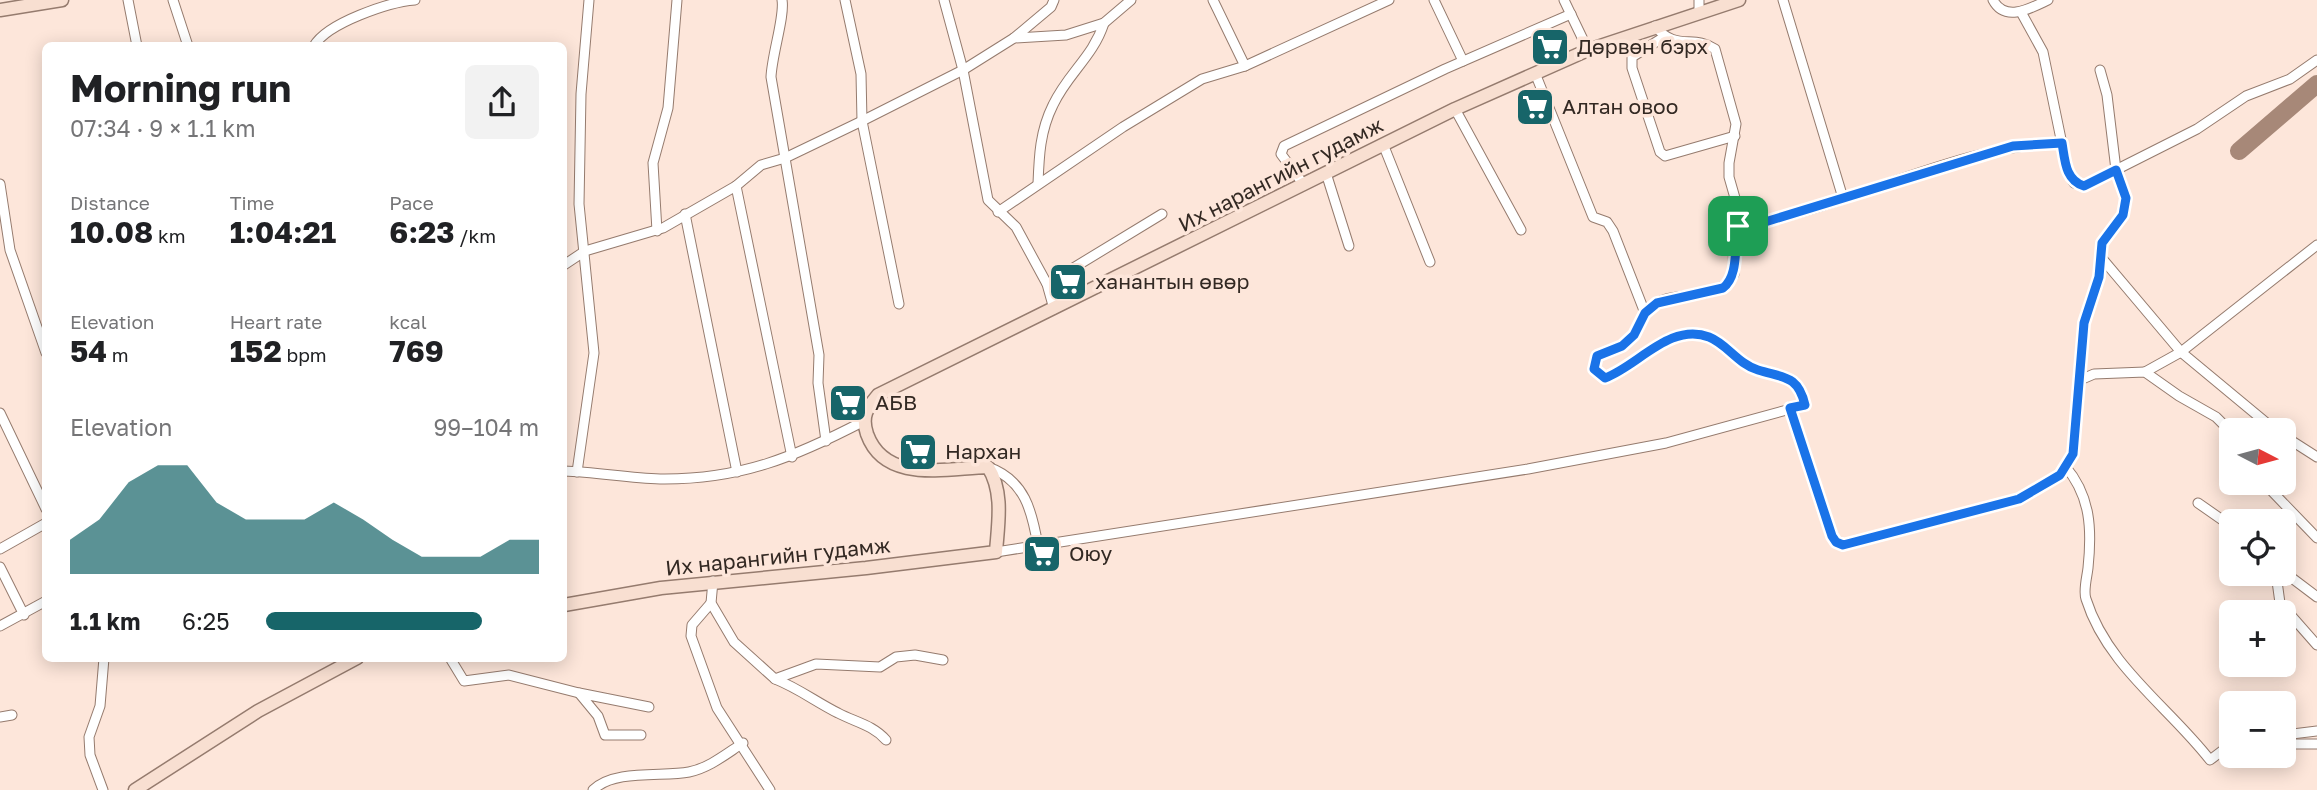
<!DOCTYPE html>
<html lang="en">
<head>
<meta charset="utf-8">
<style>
  :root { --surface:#fff; --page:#f2f2f2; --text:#202124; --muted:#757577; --accent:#176569 }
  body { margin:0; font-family:"Golos Text",sans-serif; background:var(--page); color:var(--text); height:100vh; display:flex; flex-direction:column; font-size:26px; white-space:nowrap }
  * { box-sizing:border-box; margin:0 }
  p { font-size:23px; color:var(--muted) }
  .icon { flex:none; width:38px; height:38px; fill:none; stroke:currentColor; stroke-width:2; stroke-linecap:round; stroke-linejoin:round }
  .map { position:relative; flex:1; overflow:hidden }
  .panel { position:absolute; left:42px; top:42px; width:525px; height:620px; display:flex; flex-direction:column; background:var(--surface); border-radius:10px; box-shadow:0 4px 18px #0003 }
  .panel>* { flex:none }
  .needle { width:46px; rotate:96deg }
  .fabs { position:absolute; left:2219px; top:418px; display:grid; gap:14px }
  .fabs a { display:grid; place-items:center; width:77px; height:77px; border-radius:10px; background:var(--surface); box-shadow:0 4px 18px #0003; font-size:35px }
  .pin { position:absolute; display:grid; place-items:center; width:60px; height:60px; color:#fff; margin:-30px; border-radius:14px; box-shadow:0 4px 10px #0006 }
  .round { display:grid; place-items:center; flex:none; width:74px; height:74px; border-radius:10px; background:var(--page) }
  .headline { display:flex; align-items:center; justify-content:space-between; height:119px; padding:0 28px }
  h1 { font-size:38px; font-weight:700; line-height:52px }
  .stats { display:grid; grid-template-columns:repeat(3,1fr); gap:10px; height:119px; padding:7px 28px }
  .stats div { display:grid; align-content:center }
  .stats b { font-size:30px; font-weight:700 }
  .stats small { font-size:19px; font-weight:400 }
  .stats p { font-size:19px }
  .chart { height:196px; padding:14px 28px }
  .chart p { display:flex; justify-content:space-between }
  .chart svg { width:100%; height:126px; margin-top:7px; fill:var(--accent); opacity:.7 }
  ul { padding:0 28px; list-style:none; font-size:23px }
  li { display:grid; grid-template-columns:112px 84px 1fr; align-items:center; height:52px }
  li i { height:18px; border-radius:9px; background:var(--accent) }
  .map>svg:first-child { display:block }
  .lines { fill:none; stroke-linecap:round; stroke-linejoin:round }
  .river { stroke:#a78878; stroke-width:18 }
  .street-casing { stroke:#957b6e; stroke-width:11 }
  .secondary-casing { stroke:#957b6e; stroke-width:15 }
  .street { stroke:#fff; stroke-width:9 }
  .secondary { stroke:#f8dfd1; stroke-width:12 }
  .route-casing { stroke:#fff; stroke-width:14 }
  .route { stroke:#1a73e8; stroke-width:9 }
  .labels { text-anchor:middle; stroke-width:7; stroke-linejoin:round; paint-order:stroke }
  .poi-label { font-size:21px; fill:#332923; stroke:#fde6da; text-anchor:start }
  .street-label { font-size:21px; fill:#332923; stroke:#fde6da }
</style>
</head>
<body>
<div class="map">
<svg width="2317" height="790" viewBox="0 0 2317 790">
  <rect width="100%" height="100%" fill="#fde6da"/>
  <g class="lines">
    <polyline class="river" points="2239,151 2317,84"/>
    <defs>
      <g id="street">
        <polyline points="128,0 137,46"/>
        <polyline points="173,0 188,46"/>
        <path d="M782 0C785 16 772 54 771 77L819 355 818 383 826 441"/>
        <polyline points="845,0 861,74 862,121 899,304"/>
        <polyline points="944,0 963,70 988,200 1016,227 1047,284 1054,309"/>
        <polyline points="1213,0 1245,66"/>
        <polyline points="1434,0 1463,61"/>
        <polyline points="1564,0 1588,50"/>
        <polyline points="1783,0 1843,198"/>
        <path d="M1993 0C2005 23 2031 8 2048 0"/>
        <polyline points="2021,12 2043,52 2068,173 2074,183 2084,186 2197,129 2246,96 2290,79 2317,60"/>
        <polyline points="1699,13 1699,0"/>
        <polyline points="1664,37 1632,57 1632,68 1660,152 1665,156 1735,136"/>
        <polyline points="1014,38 1051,7 1054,0"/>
        <path d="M314 46C327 23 389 2 415 0"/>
        <polyline points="1535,73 1593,217 1607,222 1613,231 1645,313"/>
        <polyline points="1455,109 1521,230"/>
        <polyline points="1383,144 1430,262"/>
        <polyline points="1326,173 1349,246"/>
        <polyline points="0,184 10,250 46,353"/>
        <path d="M1038 184C1039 156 1040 131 1053 105 1068 73 1093 57 1104 23"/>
        <polyline points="1304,185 1281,154 1284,146 1445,69 1571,14"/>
        <polyline points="736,186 792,457"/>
        <polyline points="998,212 1123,127 1202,79 1245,66 1389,0"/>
        <polyline points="685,214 737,472"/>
        <path d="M1738 226C1845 211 1955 144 2062 143"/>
        <polyline points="657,231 653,163 668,108 677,0"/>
        <polyline points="2100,256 2181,352 2275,430"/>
        <polyline points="564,265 585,251 663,228 736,186 761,165 785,158 862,121 963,70 1014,38 1066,35 1104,23 1131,0"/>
        <polyline points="1047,284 1162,214"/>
        <polyline points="2145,372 2181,352 2317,245"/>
        <polyline points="2080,380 2094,374 2145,372 2179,396 2216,417 2231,432"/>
        <polyline points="1790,407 1832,536 1836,542 1843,545 2019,499 2060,476 2073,454 2084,323 2099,277 2102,243 2123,214 2126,198 2116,170 2107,95 2100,70"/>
        <polyline points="0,413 46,509"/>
        <polyline points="2284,436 2317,457"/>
        <path d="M2065 466C2091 496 2092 530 2088 568 2087 577 2083 591 2086 599 2107 666 2169 707 2210 760L2231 744"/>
        <path d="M988 467C1025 480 1032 511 1038 546"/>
        <path d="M564 471C596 472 628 478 660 479 740 480 795 457 864 421"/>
        <polyline points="577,472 594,353 579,204 581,94 589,0"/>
        <polyline points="2264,483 2317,538"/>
        <polyline points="2198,503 2231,526"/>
        <polyline points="0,549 46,523"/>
        <path d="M996 552 1528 469 1666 443 1805 405C1798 375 1784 378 1758 370 1738 364 1727 344 1708 337 1670 322 1638 366 1606 378L1594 369 1597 356C1611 350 1625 347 1634 334 1642 324 1644 310 1656 303 1680 290 1720 302 1734 274L1733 249 1741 219 1729 177V163L1736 124 1715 49C1693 34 1676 52 1655 26"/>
        <polyline points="0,567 24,615"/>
        <polyline points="2284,572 2317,597"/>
        <polyline points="2276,574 2280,603 2317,645"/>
        <polyline points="713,581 711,603 734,642 775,679 816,664 880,667 896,657 915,655 943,660"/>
        <polyline points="711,603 692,625 691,636 717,708 770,790"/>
        <polyline points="0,626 46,601"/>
        <polyline points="450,658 464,681 509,675 579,693"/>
        <path d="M775 679C798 688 816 702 838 713 855 722 873 725 886 740"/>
        <polyline points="0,717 12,715"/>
        <polyline points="641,735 605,735 598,716 579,693 649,707"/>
        <polyline points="2284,735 2317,731"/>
        <polyline points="2284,744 2317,744"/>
        <polyline points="103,790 90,755 89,737 100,706 104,658"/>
        <path d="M593 790C614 769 663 777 689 772 709 768 726 754 743 743"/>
      </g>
      <g id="secondary">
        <polyline points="0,10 62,0"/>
        <path d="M564 605 661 588 866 568 996 552C998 524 1004 492 988 467 946 468 885 484 867 434 861 416 867 408 878 395L1455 109 1588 50 1739 0"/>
        <polyline points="135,790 258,711 357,658"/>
      </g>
    </defs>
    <use href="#street" class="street-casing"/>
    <use href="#secondary" class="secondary-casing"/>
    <use href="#street" class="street"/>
    <use href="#secondary" class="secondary"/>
  </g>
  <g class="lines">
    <defs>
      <path id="route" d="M2062 143C2065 160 2065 180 2084 186L2116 170 2126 198 2123 215 2102 243 2099 277 2084 323 2073 454 2060 475 2019 499 1843 545 1836 542 1832 536 1790 408 1805 405C1798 375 1784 378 1758 370 1738 364 1727 344 1709 337 1670 322 1638 366 1605 378L1594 369 1597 356 1622 346 1634 335 1645 313 1657 303 1723 288C1739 276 1734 246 1738 226L1765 222 2013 146Z"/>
    </defs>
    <use href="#route" class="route-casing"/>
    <use href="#route" class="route"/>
  </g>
  <defs>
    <symbol id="supermarket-square" viewBox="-11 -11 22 22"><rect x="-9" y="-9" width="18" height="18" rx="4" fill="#176569" stroke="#fde6da"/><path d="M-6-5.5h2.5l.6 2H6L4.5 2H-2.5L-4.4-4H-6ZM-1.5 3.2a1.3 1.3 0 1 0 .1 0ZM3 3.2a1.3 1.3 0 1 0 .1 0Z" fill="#fff"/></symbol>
  </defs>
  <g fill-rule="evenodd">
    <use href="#supermarket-square" x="1528" y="25" width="44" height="44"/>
    <use href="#supermarket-square" x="1513" y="85" width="44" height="44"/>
    <use href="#supermarket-square" x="1046" y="260" width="44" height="44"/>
    <use href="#supermarket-square" x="826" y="381" width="44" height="44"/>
    <use href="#supermarket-square" x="896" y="430" width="44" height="44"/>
    <use href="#supermarket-square" x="1020" y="532" width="44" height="44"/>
  </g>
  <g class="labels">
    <g class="poi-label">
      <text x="1577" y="54">Дөрвөн бэрх</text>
      <text x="1562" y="114">Алтан овоо</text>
      <text x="1095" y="289">ханантын өвөр</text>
      <text x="875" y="410">АБВ</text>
      <text x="945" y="459">Нархан</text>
      <text x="1069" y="561">Оюу</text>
    </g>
    <g class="street-label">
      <text transform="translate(1281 175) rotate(-27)" y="7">Их нарангийн гудамж</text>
      <text transform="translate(778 557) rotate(-6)" y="7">Их нарангийн гудамж</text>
    </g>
  </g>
</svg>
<div class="fabs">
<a><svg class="needle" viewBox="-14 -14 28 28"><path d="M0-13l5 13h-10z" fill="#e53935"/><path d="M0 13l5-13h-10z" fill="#757577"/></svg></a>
<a><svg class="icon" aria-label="locate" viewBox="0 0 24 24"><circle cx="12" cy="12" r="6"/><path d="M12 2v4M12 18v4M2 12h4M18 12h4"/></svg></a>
<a>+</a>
<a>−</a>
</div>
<div class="pin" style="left:1738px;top:226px;background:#1e9e55"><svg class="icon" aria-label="arrive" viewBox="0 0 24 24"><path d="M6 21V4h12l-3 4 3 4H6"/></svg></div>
<section class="panel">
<div class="headline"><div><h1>Morning run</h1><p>07:34 · 9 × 1.1 km</p></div><a class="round"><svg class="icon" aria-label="share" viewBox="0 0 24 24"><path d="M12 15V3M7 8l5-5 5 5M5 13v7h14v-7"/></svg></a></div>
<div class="stats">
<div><p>Distance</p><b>10.08<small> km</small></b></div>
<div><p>Time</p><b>1:04:21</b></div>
<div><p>Pace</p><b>6:23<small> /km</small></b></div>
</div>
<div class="stats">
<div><p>Elevation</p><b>54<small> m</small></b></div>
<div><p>Heart rate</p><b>152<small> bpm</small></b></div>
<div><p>kcal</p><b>769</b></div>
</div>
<div class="chart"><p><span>Elevation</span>99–104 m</p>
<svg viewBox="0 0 160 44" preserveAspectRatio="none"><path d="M0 44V32L10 25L20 12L30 6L40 6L50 19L60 25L70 25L80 25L90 19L100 25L110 32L120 38L130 38L140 38L150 32L160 32V44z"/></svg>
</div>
<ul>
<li><b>1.1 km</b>6:25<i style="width:79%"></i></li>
</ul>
</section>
</div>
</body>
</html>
